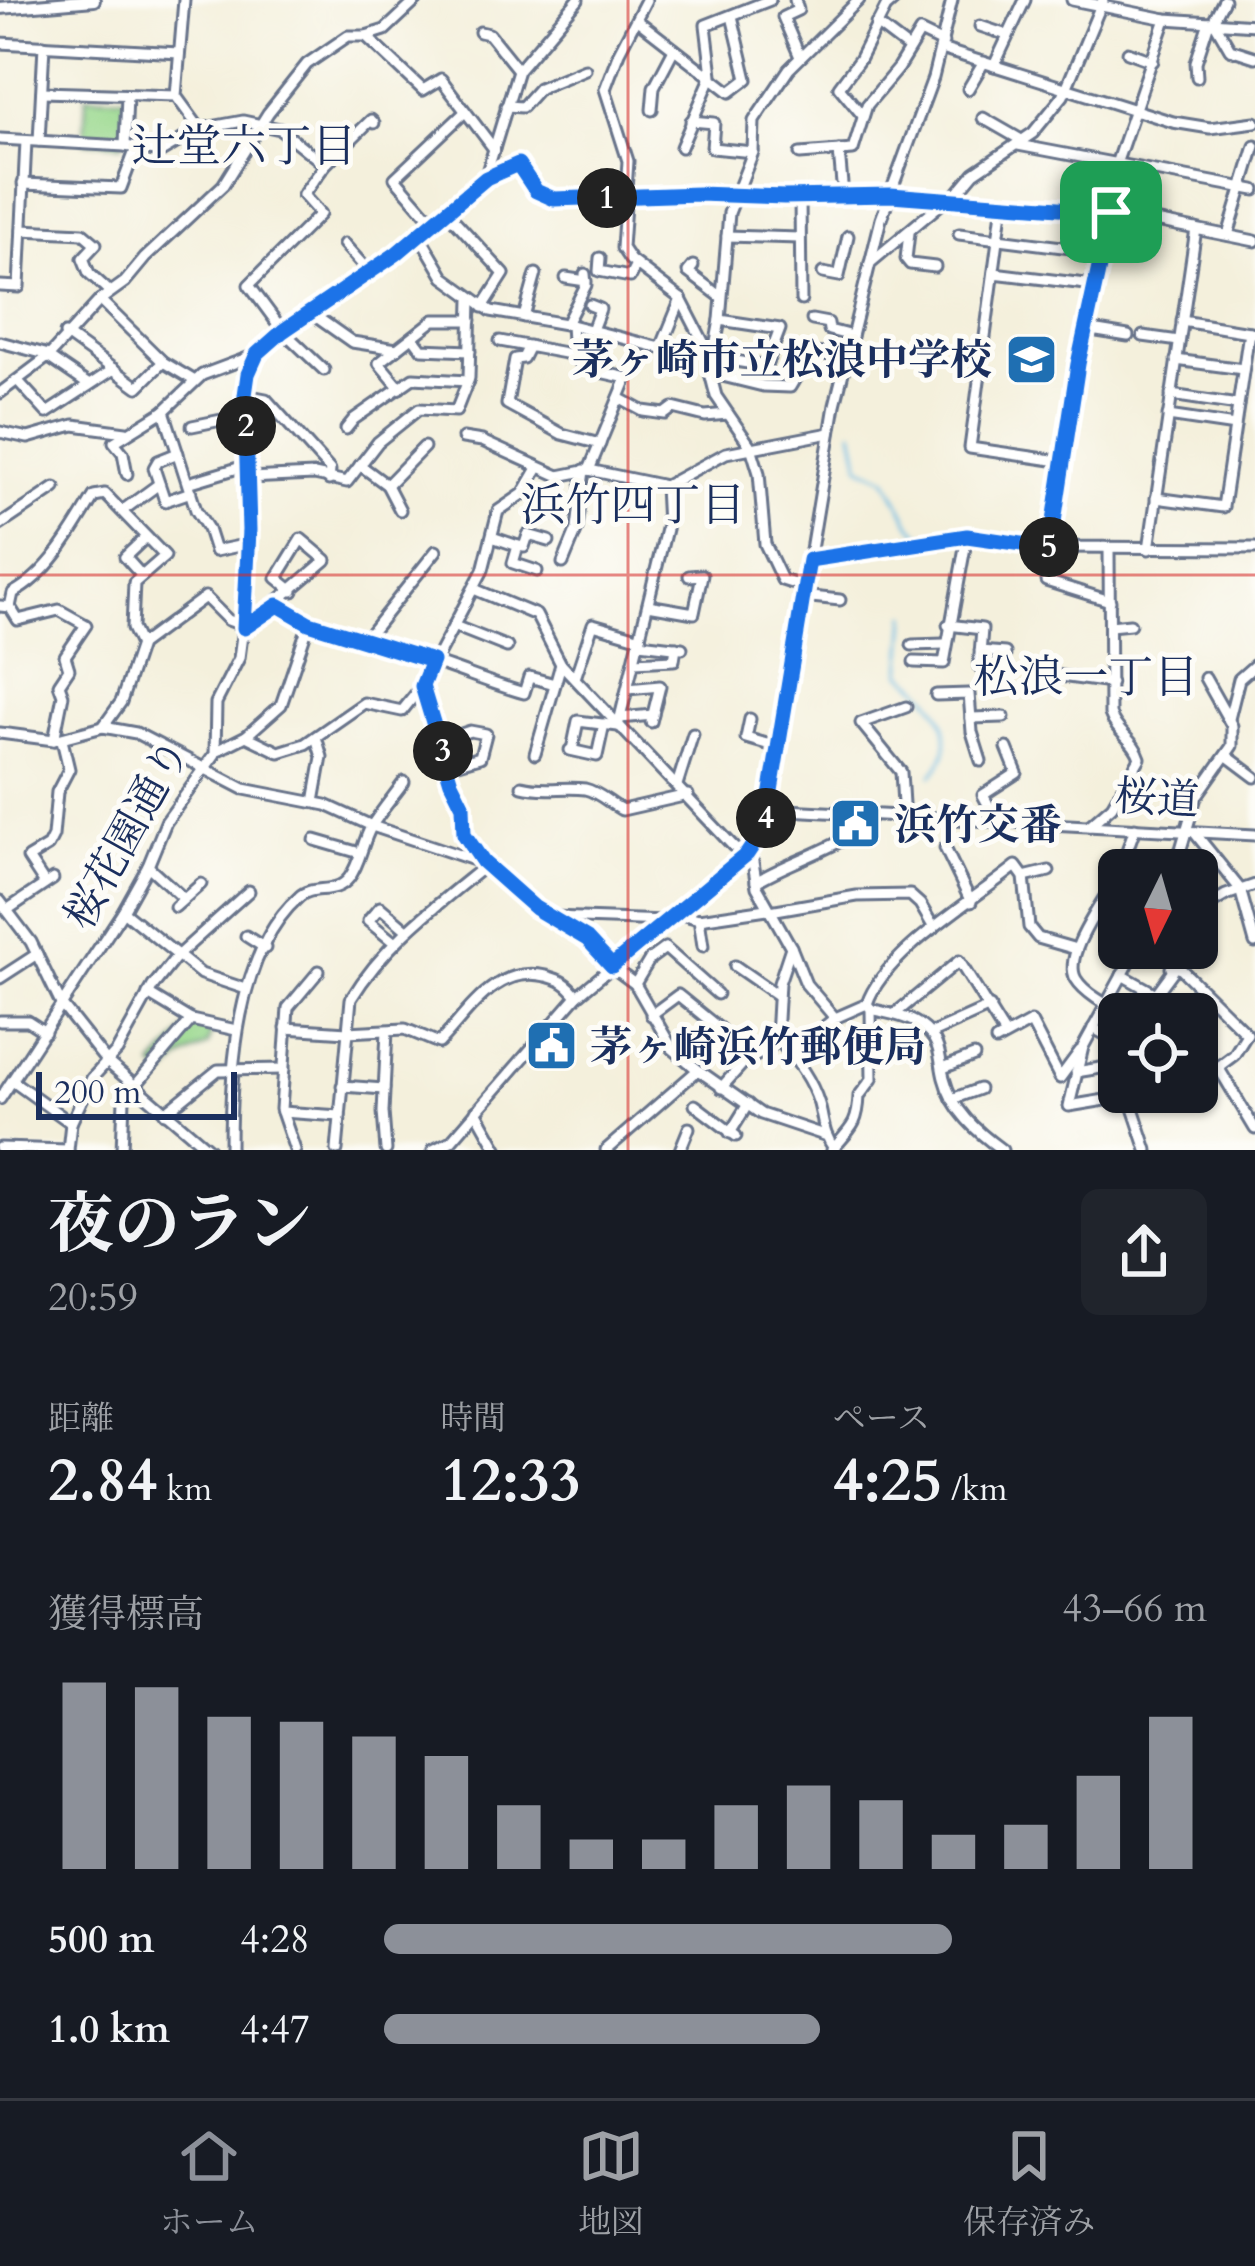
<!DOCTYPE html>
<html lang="ja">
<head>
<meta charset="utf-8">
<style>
  :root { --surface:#171b24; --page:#20242c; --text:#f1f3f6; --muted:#9ea1a6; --line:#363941; --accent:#8c9099 }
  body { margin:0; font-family:Cardo,"Noto Serif JP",serif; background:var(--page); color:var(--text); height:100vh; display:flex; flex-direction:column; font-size:45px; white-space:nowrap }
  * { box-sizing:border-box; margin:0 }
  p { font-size:39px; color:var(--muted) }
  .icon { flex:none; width:66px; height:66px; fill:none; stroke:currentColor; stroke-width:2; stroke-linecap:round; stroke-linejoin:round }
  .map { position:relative; height:1150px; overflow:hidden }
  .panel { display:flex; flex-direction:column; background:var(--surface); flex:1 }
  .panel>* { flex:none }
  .needle { width:78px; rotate:185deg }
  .controls { position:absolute; left:1098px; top:849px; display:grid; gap:24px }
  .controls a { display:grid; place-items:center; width:120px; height:120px; border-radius:18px; background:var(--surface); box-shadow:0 3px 9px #0004; font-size:60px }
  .scale { position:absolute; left:36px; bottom:30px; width:201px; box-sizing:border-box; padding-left:12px; border:6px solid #1b2f5e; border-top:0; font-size:33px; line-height:42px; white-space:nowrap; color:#1b2f5e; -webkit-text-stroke:9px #fdfcf7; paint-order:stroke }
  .pin { position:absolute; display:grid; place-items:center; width:102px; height:102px; color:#fff; margin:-51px; border-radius:24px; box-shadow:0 6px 18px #0006 }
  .km { position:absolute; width:60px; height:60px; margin:-30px; border-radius:50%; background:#222; color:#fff; font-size:33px; line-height:60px; text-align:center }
  .round { display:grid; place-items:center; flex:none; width:126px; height:126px; border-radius:18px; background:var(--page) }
  .summary { display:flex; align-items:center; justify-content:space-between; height:204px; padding:0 48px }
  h1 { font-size:66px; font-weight:700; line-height:90px }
  .figures { display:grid; grid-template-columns:repeat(3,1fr); gap:18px; height:204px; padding:12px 48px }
  .figures div { display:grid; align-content:center }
  .figures b { font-size:60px; font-weight:700 }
  .figures small { font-size:33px; font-weight:400 }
  .figures p { font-size:33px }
  .chart { height:336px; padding:24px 48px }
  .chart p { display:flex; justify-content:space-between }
  .chart svg { width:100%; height:216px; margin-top:12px; stroke:var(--accent); stroke-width:6 }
  ul { padding:0 48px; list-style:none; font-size:39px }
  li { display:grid; grid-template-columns:192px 144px 1fr; align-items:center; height:90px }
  li i { height:30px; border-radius:15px; background:var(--accent) }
  .menu { display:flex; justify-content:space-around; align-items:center; height:168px; border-top:3px solid var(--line); background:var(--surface); font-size:33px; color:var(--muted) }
  .menu a { display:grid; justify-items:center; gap:6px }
  .menu .current { color:var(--accent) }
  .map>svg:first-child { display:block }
  .green { fill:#99d88d; stroke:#5a8476; stroke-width:3 }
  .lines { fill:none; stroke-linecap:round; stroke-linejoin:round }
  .stream { stroke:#68bbe4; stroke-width:3 }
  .minor-casing { stroke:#67738a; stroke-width:15 }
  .major-casing { stroke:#67738a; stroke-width:16 }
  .minor { stroke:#fff; stroke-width:9 }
  .major { stroke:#fff; stroke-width:10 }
  .route-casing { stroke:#fff; stroke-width:24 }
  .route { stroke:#1a73e8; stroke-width:15 }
  .grid { fill:none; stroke:#d62828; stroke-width:3; stroke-opacity:0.55 }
  .labels { text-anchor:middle; stroke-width:10; stroke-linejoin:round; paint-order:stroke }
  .poi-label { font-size:42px; font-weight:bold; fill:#1b2f5e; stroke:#fdfcf7; text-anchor:start }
  .street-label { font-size:42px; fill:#1b2f5e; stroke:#fdfcf7 }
  .neighbourhood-label { font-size:45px; fill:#1b2f5e; stroke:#fdfcf7 }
</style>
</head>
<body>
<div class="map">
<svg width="1255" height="1150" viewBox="0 0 1255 1150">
  <rect width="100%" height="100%" fill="#fdfcf7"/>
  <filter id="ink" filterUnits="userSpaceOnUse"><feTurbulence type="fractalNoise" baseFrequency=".00833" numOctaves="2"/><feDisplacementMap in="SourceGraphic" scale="24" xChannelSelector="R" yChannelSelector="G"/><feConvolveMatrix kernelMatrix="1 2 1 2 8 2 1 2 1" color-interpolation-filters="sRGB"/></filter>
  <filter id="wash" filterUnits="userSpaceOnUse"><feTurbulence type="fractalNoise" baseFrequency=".004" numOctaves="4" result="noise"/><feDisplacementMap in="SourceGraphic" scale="48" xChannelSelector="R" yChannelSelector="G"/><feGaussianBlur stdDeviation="2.7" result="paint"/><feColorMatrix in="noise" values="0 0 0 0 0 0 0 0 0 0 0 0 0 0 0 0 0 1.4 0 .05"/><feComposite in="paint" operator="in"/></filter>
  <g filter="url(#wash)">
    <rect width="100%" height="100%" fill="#f4f0dc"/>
    <g class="green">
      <polygon points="86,96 125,97 122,144 84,141"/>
      <polygon points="192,1022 212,1027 208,1045 179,1061 166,1076 154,1067"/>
    </g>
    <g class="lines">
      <g class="stream">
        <polyline points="853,431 860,466 886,478 912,526 925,538"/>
        <path d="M907 615 902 673C936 699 965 736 932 775"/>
      </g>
    </g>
  </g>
  <g filter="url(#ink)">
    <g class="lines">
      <defs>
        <g id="minor">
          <polyline points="184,0 176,96 200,129"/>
          <polyline points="646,0 619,52 605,89 628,161 622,248 630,260 681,299 711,357 766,366 780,329 720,320"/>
          <polyline points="795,0 798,10 783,17 800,57"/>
          <polyline points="1072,0 1166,19 1255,25"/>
          <polyline points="637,20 730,92 747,79 732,16"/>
          <polyline points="1212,23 1224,0"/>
          <polyline points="1215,23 1230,49 1255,57"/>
          <polyline points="876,24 909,49"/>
          <polyline points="980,26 1007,35"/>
          <polyline points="480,32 489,34 518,70"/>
          <polyline points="366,36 423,90 441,79 494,149"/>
          <polyline points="0,43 179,53"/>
          <polyline points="941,49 1173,122 1210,128 1255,122"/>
          <polyline points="1128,52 1153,61"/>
          <polyline points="994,66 1025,0"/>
          <polyline points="1197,77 1196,62 1209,22"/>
          <polyline points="968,89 984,62"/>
          <polyline points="42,92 176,96"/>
          <polyline points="506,106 522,107 539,88 585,69"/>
          <polyline points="652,110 654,87 674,49"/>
          <polyline points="863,116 839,87 859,60 886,7 894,0"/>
          <polyline points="983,118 1023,141"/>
          <polyline points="691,121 714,123 712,148 753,152"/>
          <polyline points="0,139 125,146 161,152 200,129 243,121 280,129 325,165"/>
          <polyline points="39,141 44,45"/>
          <polyline points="1018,145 1255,190"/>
          <polyline points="125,146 127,95"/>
          <polyline points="681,147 712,75 706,25 770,0"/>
          <polyline points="839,151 843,195"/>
          <polyline points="800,154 853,150 867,105 898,68 920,32 943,43"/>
          <polyline points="486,178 518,164 536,191 566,199 698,194 953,198 1111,212 1255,241"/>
          <polyline points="23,184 121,188 136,148"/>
          <polyline points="800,197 801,300"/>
          <polyline points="953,198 974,173 1033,133 1063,96 1103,0"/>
          <polyline points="1003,203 970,448 1066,462"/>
          <polyline points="446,211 504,274 483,307"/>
          <polyline points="434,223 395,178 465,112"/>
          <polyline points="22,230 83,233 96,244 83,258 89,273 110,292"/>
          <polyline points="909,233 906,259 910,264 935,267"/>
          <polyline points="959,234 1102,252"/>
          <polyline points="1228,235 1255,146"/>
          <polyline points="420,236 444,277 491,311 571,325 661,348 681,299"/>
          <polyline points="727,236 799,238"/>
          <polyline points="344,244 369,272"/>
          <polyline points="600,258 599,271 630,277 636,265"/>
          <polyline points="870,263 948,198"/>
          <polyline points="693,266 688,272 721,297"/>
          <polyline points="823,273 839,276 848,236"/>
          <polyline points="994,273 1094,285"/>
          <polyline points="566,278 586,281"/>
          <polyline points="0,286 19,287 26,141"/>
          <polyline points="100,300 163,362 195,381"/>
          <polyline points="590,305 600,309 592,330"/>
          <polyline points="308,311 352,342 397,349"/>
          <polyline points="524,317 536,274"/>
          <polyline points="812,320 828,323 829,330 852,336"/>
          <polyline points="1182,321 1255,333"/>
          <polyline points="566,324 586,285 585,274"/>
          <polyline points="571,325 573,357 591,370 627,378 589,470"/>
          <polyline points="1085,329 1128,336"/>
          <polyline points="65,334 138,387 163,362"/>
          <polyline points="1143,336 1179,341"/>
          <polyline points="413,337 422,349 470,351"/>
          <polyline points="500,341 570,354"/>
          <polyline points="0,342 49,355"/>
          <polyline points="529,346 523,358 515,359 507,404 562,434 600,444"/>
          <polyline points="48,357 89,385"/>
          <polyline points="1176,360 1243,369"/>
          <polyline points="324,370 283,331 249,285 320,214 303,195 325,165 371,120 374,123"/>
          <path d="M710 373 763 386 790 387C812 352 802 348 846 359"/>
          <polyline points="18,381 47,413 114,369"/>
          <polyline points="400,388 379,363 434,320 471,320"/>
          <polyline points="0,393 48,357 100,300 125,282 145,258 223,185 268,113 307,64 348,36 366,36 385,30 417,0"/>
          <polyline points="245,395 266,399 330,470 329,480"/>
          <polyline points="1171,395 1238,405"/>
          <polyline points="619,398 643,411 665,414 673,408 705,416 728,414"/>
          <polyline points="164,411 196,510 208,529 215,551 249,544"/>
          <polyline points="1168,416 1235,426"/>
          <polyline points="192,426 246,415"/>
          <polyline points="346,429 354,419 413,378 468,381"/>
          <polyline points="0,432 28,438 74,425 126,432"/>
          <polyline points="463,438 482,441 559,476 589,470 665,486 726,453 830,433"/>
          <polyline points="178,453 158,461 154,468 165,501 191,492"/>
          <polyline points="360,465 387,485 400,510"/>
          <polyline points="127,474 123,453 114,442 164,411 202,375 258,354"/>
          <polyline points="248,478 314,475 347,482 378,442 419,409 456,411 469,378 471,299"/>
          <polyline points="188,483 248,465"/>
          <polyline points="387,485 424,447"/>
          <polyline points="1156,498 1223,507 1249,332"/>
          <polyline points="122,511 159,484"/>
          <polyline points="0,525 55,488"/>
          <polyline points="492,537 518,546 513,563 537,571"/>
          <polyline points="518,546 524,547 528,535 549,541"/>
          <polyline points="1149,549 1196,229"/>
          <polyline points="809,560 967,536 1050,547 1255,548"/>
          <polyline points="563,563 577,529 584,470"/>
          <polyline points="142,576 125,557 146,537"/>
          <polyline points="804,587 782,580 765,544 759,473 751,447 716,396 710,373 720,320 729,213 753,152 754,121 789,69 859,0"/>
          <path d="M474 589 536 615 561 664 733 846 753 862 757 887 791 947 779 983 776 1038C795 1057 811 1078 819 1104 824 1123 823 1134 835 1150"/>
          <polyline points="802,596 840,600"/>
          <polyline points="1110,601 1046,581 1079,365 1110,219 1116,164 1166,19"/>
          <path d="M278 605C324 632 376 643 427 660 460 670 491 684 524 693L529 677 555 684"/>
          <polyline points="648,605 694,613 702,575 689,576"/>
          <polyline points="0,606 10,607 18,620 59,610 86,625 65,656 69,669 59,684 63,695 54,740"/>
          <path d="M10 607 13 593C49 574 74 530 94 496L105 494 165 556 134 583 132 628 140 645"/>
          <polyline points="948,625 982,629 979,667 1004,668 1005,653 980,651"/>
          <polyline points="454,626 507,647"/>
          <polyline points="1110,626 1130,624"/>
          <polyline points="365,640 436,551"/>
          <polyline points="640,643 682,648"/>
          <polyline points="912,645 944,644"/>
          <polyline points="634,662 674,660 676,647"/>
          <polyline points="914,662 944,663 967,536"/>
          <polyline points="1032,672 1111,683"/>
          <polyline points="575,678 593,624 641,638"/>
          <polyline points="422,686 451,783 463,806 464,834 483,863"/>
          <polyline points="628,689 660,686 651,722"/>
          <polyline points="936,695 969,694 972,732 981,761"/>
          <polyline points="620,718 653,715"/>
          <polyline points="971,718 1004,717"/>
          <polyline points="750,719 746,738 777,747"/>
          <polyline points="1229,719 1239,679 1255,665"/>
          <polyline points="618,726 667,525 665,486"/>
          <polyline points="103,727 121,702 140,645 205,597 228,620 247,627 326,560 301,539 277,578 293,591"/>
          <polyline points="0,733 54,740 103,727 136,733 244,789 326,805 372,826 483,863 535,907 587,939 608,964 635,984 672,1048 698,1070 761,1114 824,1135"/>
          <polyline points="246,736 279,752 305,744 364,703 402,711 422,686 483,570 498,511 523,494 538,468"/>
          <polyline points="440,741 470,731 486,734 480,757 448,766"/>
          <polyline points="570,750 597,756 604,724"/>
          <polyline points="572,750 578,721 618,726"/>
          <polyline points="216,751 246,736 281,705 309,623"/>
          <polyline points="535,754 561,664"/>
          <polyline points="1227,756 1255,777"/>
          <polyline points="677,785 693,734"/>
          <path d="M522 786C544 792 564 786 585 789 599 792 610 804 622 810L688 795"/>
          <polyline points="314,802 322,757 316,737"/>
          <polyline points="903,804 901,772 861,723 906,707"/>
          <polyline points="768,809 1255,835"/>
          <polyline points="989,821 990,808 983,795 1017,773 1007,748"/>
          <path d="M1089 826 1112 806 1140 758C1134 739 1117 734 1110 714L1109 549"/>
          <polyline points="1194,832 1240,889 1255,943"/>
          <polyline points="315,840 360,853"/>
          <polyline points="945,848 971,902"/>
          <polyline points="148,866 183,898"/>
          <polyline points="1120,870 1135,828"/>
          <polyline points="1168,870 1181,849 1196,797 1232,746 1232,726 1205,678"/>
          <path d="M1119 872C1108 897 1061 954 1076 979 1085 994 1109 1006 1124 1014"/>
          <polyline points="1024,877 1049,871"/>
          <path d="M756 882C788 861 854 844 873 815"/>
          <polyline points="45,884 28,858 48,846 53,836 57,792 69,769 62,740"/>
          <polyline points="0,901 31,942 61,1004 106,1061 210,1150"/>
          <polyline points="175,907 201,884"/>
          <polyline points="7,910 53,879"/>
          <polyline points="123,911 201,974 246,989"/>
          <polyline points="770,911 857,896 910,895 920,904 934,928"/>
          <polyline points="1197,912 1226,895 1255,885"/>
          <polyline points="677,913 699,919 767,909"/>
          <polyline points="552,917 666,921"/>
          <polyline points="699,919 703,946"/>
          <polyline points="246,936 265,948"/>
          <polyline points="395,943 368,921 380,907 407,930"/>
          <polyline points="791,947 806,984 835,1018"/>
          <polyline points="1182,948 1171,968 1180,968 1247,1034 1234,1055 1218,1067"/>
          <polyline points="735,966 777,995"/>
          <polyline points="1122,975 1156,994 1173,971"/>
          <polyline points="0,978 37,954"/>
          <polyline points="635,984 650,959 665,948 717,994"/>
          <polyline points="148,994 191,1020 236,1030"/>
          <path d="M871 1009C893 1015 914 1016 930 1034 941 1046 940 1063 944 1078 952 1110 977 1132 1002 1150"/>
          <polyline points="896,1013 959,961 1005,1035"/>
          <polyline points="651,1015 678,995 720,1029"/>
          <polyline points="0,1021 28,1021 45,1032"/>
          <path d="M286 1028 347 1032 405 1029 439 1043C469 1012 496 964 546 976 561 980 567 983 577 996"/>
          <polyline points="1093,1028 1119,1042"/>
          <polyline points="930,1034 990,1007"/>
          <polyline points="996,1041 1031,1022 1060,1078 1080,1051"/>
          <polyline points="791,1053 835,1018 867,1004"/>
          <polyline points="1197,1056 1218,1067 1255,1129"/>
          <polyline points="943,1068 974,1056"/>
          <polyline points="1076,1072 1119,1065"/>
          <polyline points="14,1082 71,1123"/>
          <polyline points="342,1086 384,1089"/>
          <polyline points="721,1088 745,1061 768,1050 776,1038"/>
          <polyline points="1135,1092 1129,1096 1069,1106 1083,1047 1137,948"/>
          <polyline points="1129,1096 1147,1150"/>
          <polyline points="0,1099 123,911 148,866 166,822 215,754 216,703 239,658 243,628 249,530 245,395 248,374 258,354 283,331 396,254 484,182 518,70 578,0"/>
          <polyline points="952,1099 979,1089"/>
          <polyline points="695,1105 736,1136"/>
          <polyline points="476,1111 498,1150"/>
          <polyline points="282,1112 340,1116"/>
          <polyline points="165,1113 218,1070 284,1069"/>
          <polyline points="730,1133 748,1104"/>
          <polyline points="0,1148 68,1150"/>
          <polyline points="68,1150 71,1123 92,1078 117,1051 153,986 177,956 249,891"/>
          <polyline points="122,1150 124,1099 191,1020"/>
          <path d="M230 1150C230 1071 236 953 299 897 312 884 335 896 349 878 360 864 362 843 371 827 381 811 393 797 404 782"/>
          <polyline points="295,1150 281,1109 288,1008 319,971"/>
          <path d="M337 1150 351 999C384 944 437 905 486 865"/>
          <polyline points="386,1150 383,1112 387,1031"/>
          <polyline points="433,1150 451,1141 577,996 747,854 759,836 768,809 835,405 881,219 933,78 952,0"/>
          <polyline points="606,1150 698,1070"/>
          <polyline points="680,1150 689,1128"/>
          <path d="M832 1150C851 1128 858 1125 859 1096L872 1079 871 1009 867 1004C883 954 974 900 1016 866L1024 877 1029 927 1038 938 1076 949"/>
        </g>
        <polyline id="major" points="0,8 94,0"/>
      </defs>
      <use href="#minor" class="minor-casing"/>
      <use href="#major" class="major-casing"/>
      <use href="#minor" class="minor"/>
      <use href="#major" class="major"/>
    </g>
  </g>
  <g class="lines" filter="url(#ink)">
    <defs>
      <polygon id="route" points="518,164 536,191 554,199 698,194 784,197 891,195 1111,212 1078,364 1050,548 967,536 809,560 768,809 759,836 747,854 612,966 587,939 535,908 483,862 464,834 463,806 451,782 422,686 432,661 309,623 278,605 244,628 249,530 245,395 248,374 257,354 283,331 396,254 486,178"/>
    </defs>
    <use href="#route" class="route-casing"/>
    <use href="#route" class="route"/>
  </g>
  <path class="grid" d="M628 0V1150M0 575H1255"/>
  <defs>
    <symbol id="school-square" viewBox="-11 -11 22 22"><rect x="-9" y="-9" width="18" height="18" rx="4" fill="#1f6fb2" stroke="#fdfcf7"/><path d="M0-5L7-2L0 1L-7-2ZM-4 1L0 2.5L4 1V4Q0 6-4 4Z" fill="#fff"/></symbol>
    <symbol id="civic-square" viewBox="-11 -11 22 22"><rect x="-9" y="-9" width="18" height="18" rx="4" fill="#1f6fb2" stroke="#fdfcf7"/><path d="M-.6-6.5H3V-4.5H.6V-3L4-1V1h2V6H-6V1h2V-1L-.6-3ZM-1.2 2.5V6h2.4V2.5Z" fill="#fff"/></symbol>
  </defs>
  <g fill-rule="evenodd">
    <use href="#school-square" x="1002" y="330" width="59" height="59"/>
    <use href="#civic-square" x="826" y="794" width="59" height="59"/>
    <use href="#civic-square" x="522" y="1016" width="59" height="59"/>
  </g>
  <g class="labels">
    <g class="poi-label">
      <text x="992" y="374" text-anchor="end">茅ヶ崎市立松浪中学校</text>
      <text x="894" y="839">浜竹交番</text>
      <text x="590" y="1061">茅ヶ崎浜竹郵便局</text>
    </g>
    <g class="street-label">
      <text transform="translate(1157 797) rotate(3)" y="15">桜道</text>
      <text transform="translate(126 833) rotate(-61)" y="15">桜花園通り</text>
    </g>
    <g class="neighbourhood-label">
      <text x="244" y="161">辻堂六丁目</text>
      <text x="633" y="520">浜竹四丁目</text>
      <text x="1086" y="692">松浪一丁目</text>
    </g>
  </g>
</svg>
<div class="controls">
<a><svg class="needle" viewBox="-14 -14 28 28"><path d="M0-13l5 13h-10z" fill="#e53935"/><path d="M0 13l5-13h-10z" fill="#9ea1a6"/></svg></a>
<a><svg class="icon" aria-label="locate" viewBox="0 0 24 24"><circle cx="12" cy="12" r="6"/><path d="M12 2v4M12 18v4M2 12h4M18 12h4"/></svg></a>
</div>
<div class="scale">200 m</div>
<div class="pin" style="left:1111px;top:212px;background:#1e9e55"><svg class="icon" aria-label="arrive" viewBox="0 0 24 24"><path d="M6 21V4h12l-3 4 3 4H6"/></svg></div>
<b class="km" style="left:607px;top:198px">1</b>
<b class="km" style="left:246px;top:426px">2</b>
<b class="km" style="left:443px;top:751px">3</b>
<b class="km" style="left:766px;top:818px">4</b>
<b class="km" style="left:1049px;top:547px">5</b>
</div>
<section class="panel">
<div class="summary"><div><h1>夜のラン</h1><p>20:59</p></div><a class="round"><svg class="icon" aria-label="share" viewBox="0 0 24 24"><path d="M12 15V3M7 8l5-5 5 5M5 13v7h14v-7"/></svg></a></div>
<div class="figures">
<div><p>距離</p><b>2.84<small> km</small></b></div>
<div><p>時間</p><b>12:33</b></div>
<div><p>ペース</p><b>4:25<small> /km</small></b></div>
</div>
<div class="chart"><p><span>獲得標高</span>43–66 m</p>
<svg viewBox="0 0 160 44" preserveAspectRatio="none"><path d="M5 44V6M15 44V7M25 44V13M35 44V14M45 44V17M55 44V21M65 44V31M75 44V38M85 44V38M95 44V31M105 44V27M115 44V30M125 44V37M135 44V35M145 44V25M155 44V13"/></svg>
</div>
<ul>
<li><b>500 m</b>4:28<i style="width:69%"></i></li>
<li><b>1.0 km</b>4:47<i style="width:53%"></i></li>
</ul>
</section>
<nav class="menu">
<a class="current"><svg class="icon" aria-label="home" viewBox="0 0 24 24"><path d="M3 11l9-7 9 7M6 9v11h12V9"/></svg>ホーム</a>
<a><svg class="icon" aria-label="map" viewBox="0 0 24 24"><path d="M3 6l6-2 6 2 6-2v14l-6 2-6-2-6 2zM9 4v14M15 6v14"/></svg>地図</a>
<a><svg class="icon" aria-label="saved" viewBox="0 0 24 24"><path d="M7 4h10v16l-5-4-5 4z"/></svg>保存済み</a>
</nav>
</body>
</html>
